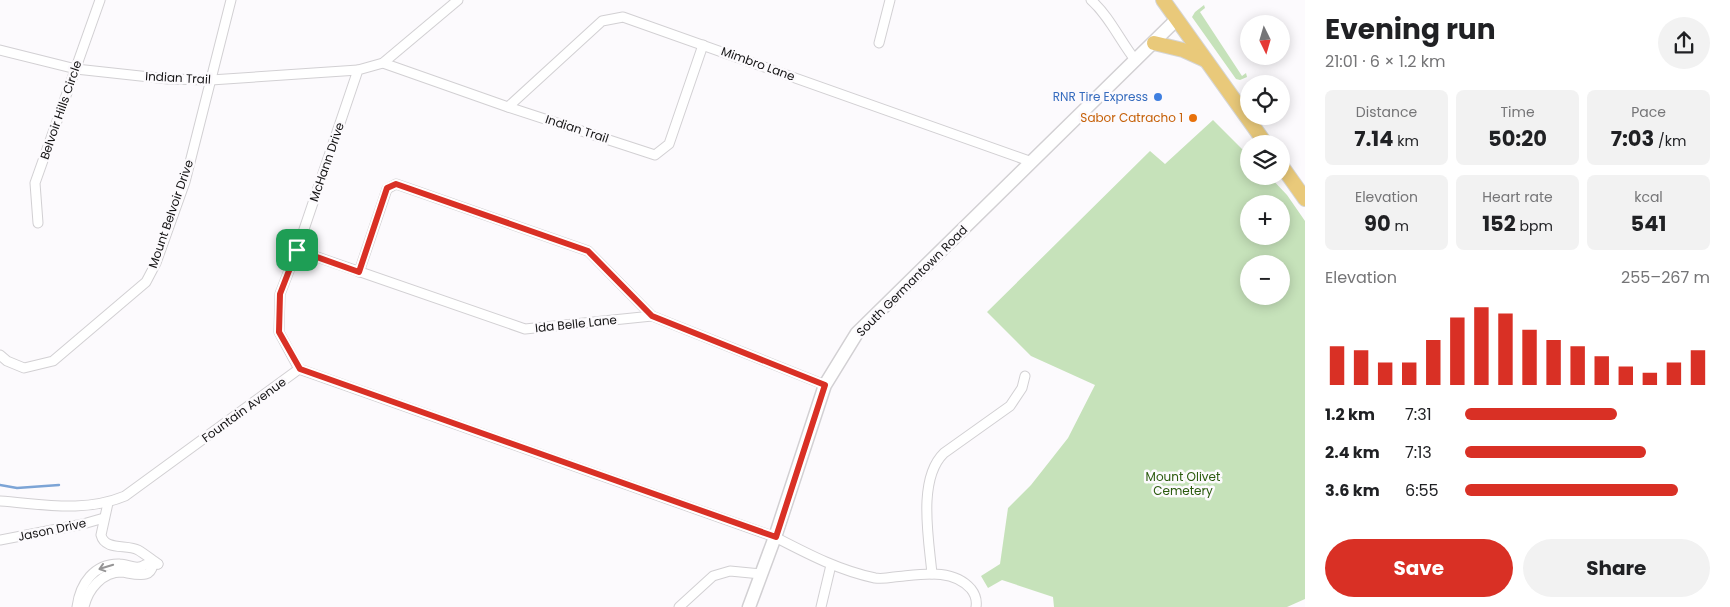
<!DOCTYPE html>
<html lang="en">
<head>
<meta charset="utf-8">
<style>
  :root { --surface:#fff; --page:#f2f2f2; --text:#202124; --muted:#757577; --accent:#d93025 }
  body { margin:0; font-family:Poppins,sans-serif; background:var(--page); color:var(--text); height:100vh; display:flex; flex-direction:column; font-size:19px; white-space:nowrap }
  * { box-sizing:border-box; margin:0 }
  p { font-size:16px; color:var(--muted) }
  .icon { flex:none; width:28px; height:28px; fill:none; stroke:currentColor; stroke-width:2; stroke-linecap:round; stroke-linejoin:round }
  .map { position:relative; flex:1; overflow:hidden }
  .sheet { display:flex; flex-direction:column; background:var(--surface); width:425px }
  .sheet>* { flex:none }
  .needle { width:32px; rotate:175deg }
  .controls { position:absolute; left:1240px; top:15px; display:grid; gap:10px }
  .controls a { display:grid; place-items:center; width:50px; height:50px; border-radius:50%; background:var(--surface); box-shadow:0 2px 12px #0003; font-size:25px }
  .pin { position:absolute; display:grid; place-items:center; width:42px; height:42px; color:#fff; margin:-21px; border-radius:10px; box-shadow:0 2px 8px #0006 }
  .round { display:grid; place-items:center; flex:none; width:52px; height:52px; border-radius:26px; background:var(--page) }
  .headline { display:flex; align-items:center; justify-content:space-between; height:85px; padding:0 20px }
  h1 { font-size:28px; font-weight:700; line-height:38px }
  .figures { display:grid; grid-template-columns:repeat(3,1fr); gap:8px; height:85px; padding:5px 20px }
  .figures div { display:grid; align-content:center; border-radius:8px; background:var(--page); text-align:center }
  .figures b { font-size:21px; font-weight:700 }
  .figures small { font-size:14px; font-weight:400 }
  .figures p { font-size:14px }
  .chart { height:140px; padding:10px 20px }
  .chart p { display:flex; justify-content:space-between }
  .chart svg { width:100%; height:90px; margin-top:5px; stroke:var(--accent); stroke-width:6 }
  .action { display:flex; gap:10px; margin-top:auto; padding:10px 20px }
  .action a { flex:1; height:58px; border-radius:30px; background:var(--accent); color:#fff; font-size:20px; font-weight:700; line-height:58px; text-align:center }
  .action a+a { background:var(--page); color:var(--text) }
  ul { padding:0 20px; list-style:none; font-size:16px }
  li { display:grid; grid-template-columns:80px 60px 1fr; align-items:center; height:38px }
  li i { height:12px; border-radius:6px; background:var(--accent) }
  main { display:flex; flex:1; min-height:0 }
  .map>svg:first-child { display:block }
  .green { fill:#c6e2ba; fill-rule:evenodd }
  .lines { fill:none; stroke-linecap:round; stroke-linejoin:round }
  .stream { stroke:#7ca4d6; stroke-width:2.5 }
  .minor-casing { stroke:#d2d0d3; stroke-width:11 }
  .secondary-casing { stroke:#d2d0d3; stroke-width:15 }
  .primary-casing { stroke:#d5d5d5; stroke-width:16 }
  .minor { stroke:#fff; stroke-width:9 }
  .secondary { stroke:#fff; stroke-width:12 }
  .primary { stroke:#e9c97a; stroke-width:14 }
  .oneway { stroke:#969596 }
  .route-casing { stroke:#fff; stroke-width:10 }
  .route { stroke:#d93025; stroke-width:6 }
  .shop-dot { fill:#3f7fe0; stroke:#fcfafd; stroke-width:2 }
  .food-dot { fill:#e8710a; stroke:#fcfafd; stroke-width:2 }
  .labels { text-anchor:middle; stroke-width:5; stroke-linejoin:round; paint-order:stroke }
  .street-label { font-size:12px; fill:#151415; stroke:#fcfafd }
  .shop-label { font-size:12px; fill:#366cbe; stroke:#fcfafd; text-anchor:end }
  .food-label { font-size:12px; fill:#c56008; stroke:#fcfafd; text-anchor:end }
  .park-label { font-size:12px; fill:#2a5a0d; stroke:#fcfafd }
</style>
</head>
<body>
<main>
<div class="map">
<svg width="1305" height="607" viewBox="0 0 1305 607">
  <rect width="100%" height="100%" fill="#fcfafd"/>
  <g class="green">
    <polygon points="1204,5 1205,8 1200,12 1242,76 1246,73 1247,77 1240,80 1236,79 1192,17 1195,12"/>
    <path d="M1213 120 1249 156V176H1269L1287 195 1305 221V599L1287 607H1054L1053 597 1002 580 988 588 981 576 1000 564 1008 508 1031 485 1068 438 1095 385 1031 356 987 312 1150 151 1165 164ZM1249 204H1281V236H1249ZM1249 264H1281V296H1249Z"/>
  </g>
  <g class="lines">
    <polyline class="stream" points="0,485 17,488 59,485"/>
    <defs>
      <g id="minor">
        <path d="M1091 0C1110 17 1120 41 1136 61"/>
        <polyline points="879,43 890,0"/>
        <polyline points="0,50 76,69 168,79 211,80 358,70"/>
        <polyline points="383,63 508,107 655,155 669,144 703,45"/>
        <polyline points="508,107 602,21 623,17 1032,162"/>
        <polyline points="38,223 35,183 100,0"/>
        <polyline points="297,250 525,329 652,316 825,385"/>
        <polyline points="359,272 387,189 396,184 588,251 652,316"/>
        <polyline points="0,355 7,361 24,368 53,361 146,282 156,263 185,182 231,0"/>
        <polyline points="299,369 279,332 280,294 297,250 358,70 383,63 458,0"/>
        <path d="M0 501C43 504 84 513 125 496L299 369 775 537C808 554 838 570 875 578 881 579 888 578 894 577 919 575 952 567 971 589 975 594 977 601 976 607"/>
        <path d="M108 503 101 535C105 551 127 544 138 550 145 554 152 560 158 564"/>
        <polyline points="0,540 83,524 104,518"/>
        <path d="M932 574C929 540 917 479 944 453L1010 406 1022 388 1025 376"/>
        <path d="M77 607C80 584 94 563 120 564 126 564 133 568 139 567 143 567 143 565 147 564 151 564 153 565 158 564"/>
        <path d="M84 607C88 589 102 572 122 572 129 573 139 576 146 574 150 573 152 569 153 565"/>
        <polyline points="679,607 713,576 730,571 761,574"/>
        <polyline points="821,607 831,565"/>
      </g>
      <polyline id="secondary" points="749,607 775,537 825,385 857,333 1176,20"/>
      <g id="primary">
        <polyline points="1163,0 1266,144"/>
        <polyline points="1154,43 1183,50 1205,60"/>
        <polyline points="1281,165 1305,199"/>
      </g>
    </defs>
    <use href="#minor" class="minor-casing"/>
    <use href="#secondary" class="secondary-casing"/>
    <use href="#primary" class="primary-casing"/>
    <use href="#minor" class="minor"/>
    <use href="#secondary" class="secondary"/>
    <use href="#primary" class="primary"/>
  </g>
  <defs><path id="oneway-shaft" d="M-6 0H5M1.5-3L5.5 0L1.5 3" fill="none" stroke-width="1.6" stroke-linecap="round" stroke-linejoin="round" transform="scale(1.25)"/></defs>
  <use class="oneway" href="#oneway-shaft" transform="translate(106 567) rotate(163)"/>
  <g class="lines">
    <defs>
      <polygon id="route" points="396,184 588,251 652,316 825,385 776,537 300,369 279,332 280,294 297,250 359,272 387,188"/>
    </defs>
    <use href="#route" class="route-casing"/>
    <use href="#route" class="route"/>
  </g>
  <circle class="shop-dot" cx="1158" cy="97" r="5"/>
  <circle class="food-dot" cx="1193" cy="118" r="5"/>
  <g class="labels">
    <g class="street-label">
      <text transform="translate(758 64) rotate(20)" y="4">Mimbro Lane</text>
      <text transform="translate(178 78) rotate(3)" y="4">Indian Trail</text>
      <text transform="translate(61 110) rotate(-71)" y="4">Belvoir Hills Circle</text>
      <text transform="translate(577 129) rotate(18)" y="4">Indian Trail</text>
      <text transform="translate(327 162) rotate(-71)" y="4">McHann Drive</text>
      <text transform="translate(171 214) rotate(-71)" y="4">Mount Belvoir Drive</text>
      <text transform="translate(912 281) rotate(-45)" y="4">South Germantown Road</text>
      <text transform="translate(576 324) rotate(-6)" y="4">Ida Belle Lane</text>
      <text transform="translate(244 410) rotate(-36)" y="4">Fountain Avenue</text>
      <text transform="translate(52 530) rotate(-12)" y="4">Jason Drive</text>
    </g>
    <g class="shop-label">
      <text x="1148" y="101">RNR Tire Express</text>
    </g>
    <g class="food-label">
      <text x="1183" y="122">Sabor Catracho 1</text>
    </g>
    <g class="park-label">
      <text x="1183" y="481">Mount Olivet<tspan x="1183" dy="14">Cemetery</tspan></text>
    </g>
  </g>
</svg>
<div class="controls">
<a><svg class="needle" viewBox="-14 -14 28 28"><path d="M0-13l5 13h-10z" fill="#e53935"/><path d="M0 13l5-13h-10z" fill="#757577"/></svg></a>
<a><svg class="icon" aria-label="locate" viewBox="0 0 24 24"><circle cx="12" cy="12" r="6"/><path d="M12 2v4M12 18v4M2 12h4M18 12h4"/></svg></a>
<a><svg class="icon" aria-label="layers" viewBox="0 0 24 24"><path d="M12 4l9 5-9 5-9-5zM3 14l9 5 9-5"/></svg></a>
<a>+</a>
<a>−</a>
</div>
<div class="pin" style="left:297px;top:250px;background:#1e9e55"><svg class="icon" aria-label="arrive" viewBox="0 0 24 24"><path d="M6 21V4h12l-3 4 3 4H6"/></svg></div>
</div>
<section class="sheet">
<div class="headline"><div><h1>Evening run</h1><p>21:01 · 6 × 1.2 km</p></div><a class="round"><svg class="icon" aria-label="share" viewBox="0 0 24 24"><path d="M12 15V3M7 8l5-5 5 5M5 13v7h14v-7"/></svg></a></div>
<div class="figures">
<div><p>Distance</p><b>7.14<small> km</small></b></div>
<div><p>Time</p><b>50:20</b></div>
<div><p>Pace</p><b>7:03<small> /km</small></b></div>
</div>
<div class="figures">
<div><p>Elevation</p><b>90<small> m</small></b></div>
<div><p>Heart rate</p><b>152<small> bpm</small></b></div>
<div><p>kcal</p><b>541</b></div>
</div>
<div class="chart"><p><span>Elevation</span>255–267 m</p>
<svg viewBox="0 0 160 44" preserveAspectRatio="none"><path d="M5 44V25M15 44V27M25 44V33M35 44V33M45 44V22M55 44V11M65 44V6M75 44V9M85 44V17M95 44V22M105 44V25M115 44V30M125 44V35M135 44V38M145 44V33M155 44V27"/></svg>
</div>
<ul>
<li><b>1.2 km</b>7:31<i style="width:62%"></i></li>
<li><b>2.4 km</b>7:13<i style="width:74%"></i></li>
<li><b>3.6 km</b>6:55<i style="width:87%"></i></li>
</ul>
<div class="action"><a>Save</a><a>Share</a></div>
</section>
</main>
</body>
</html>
